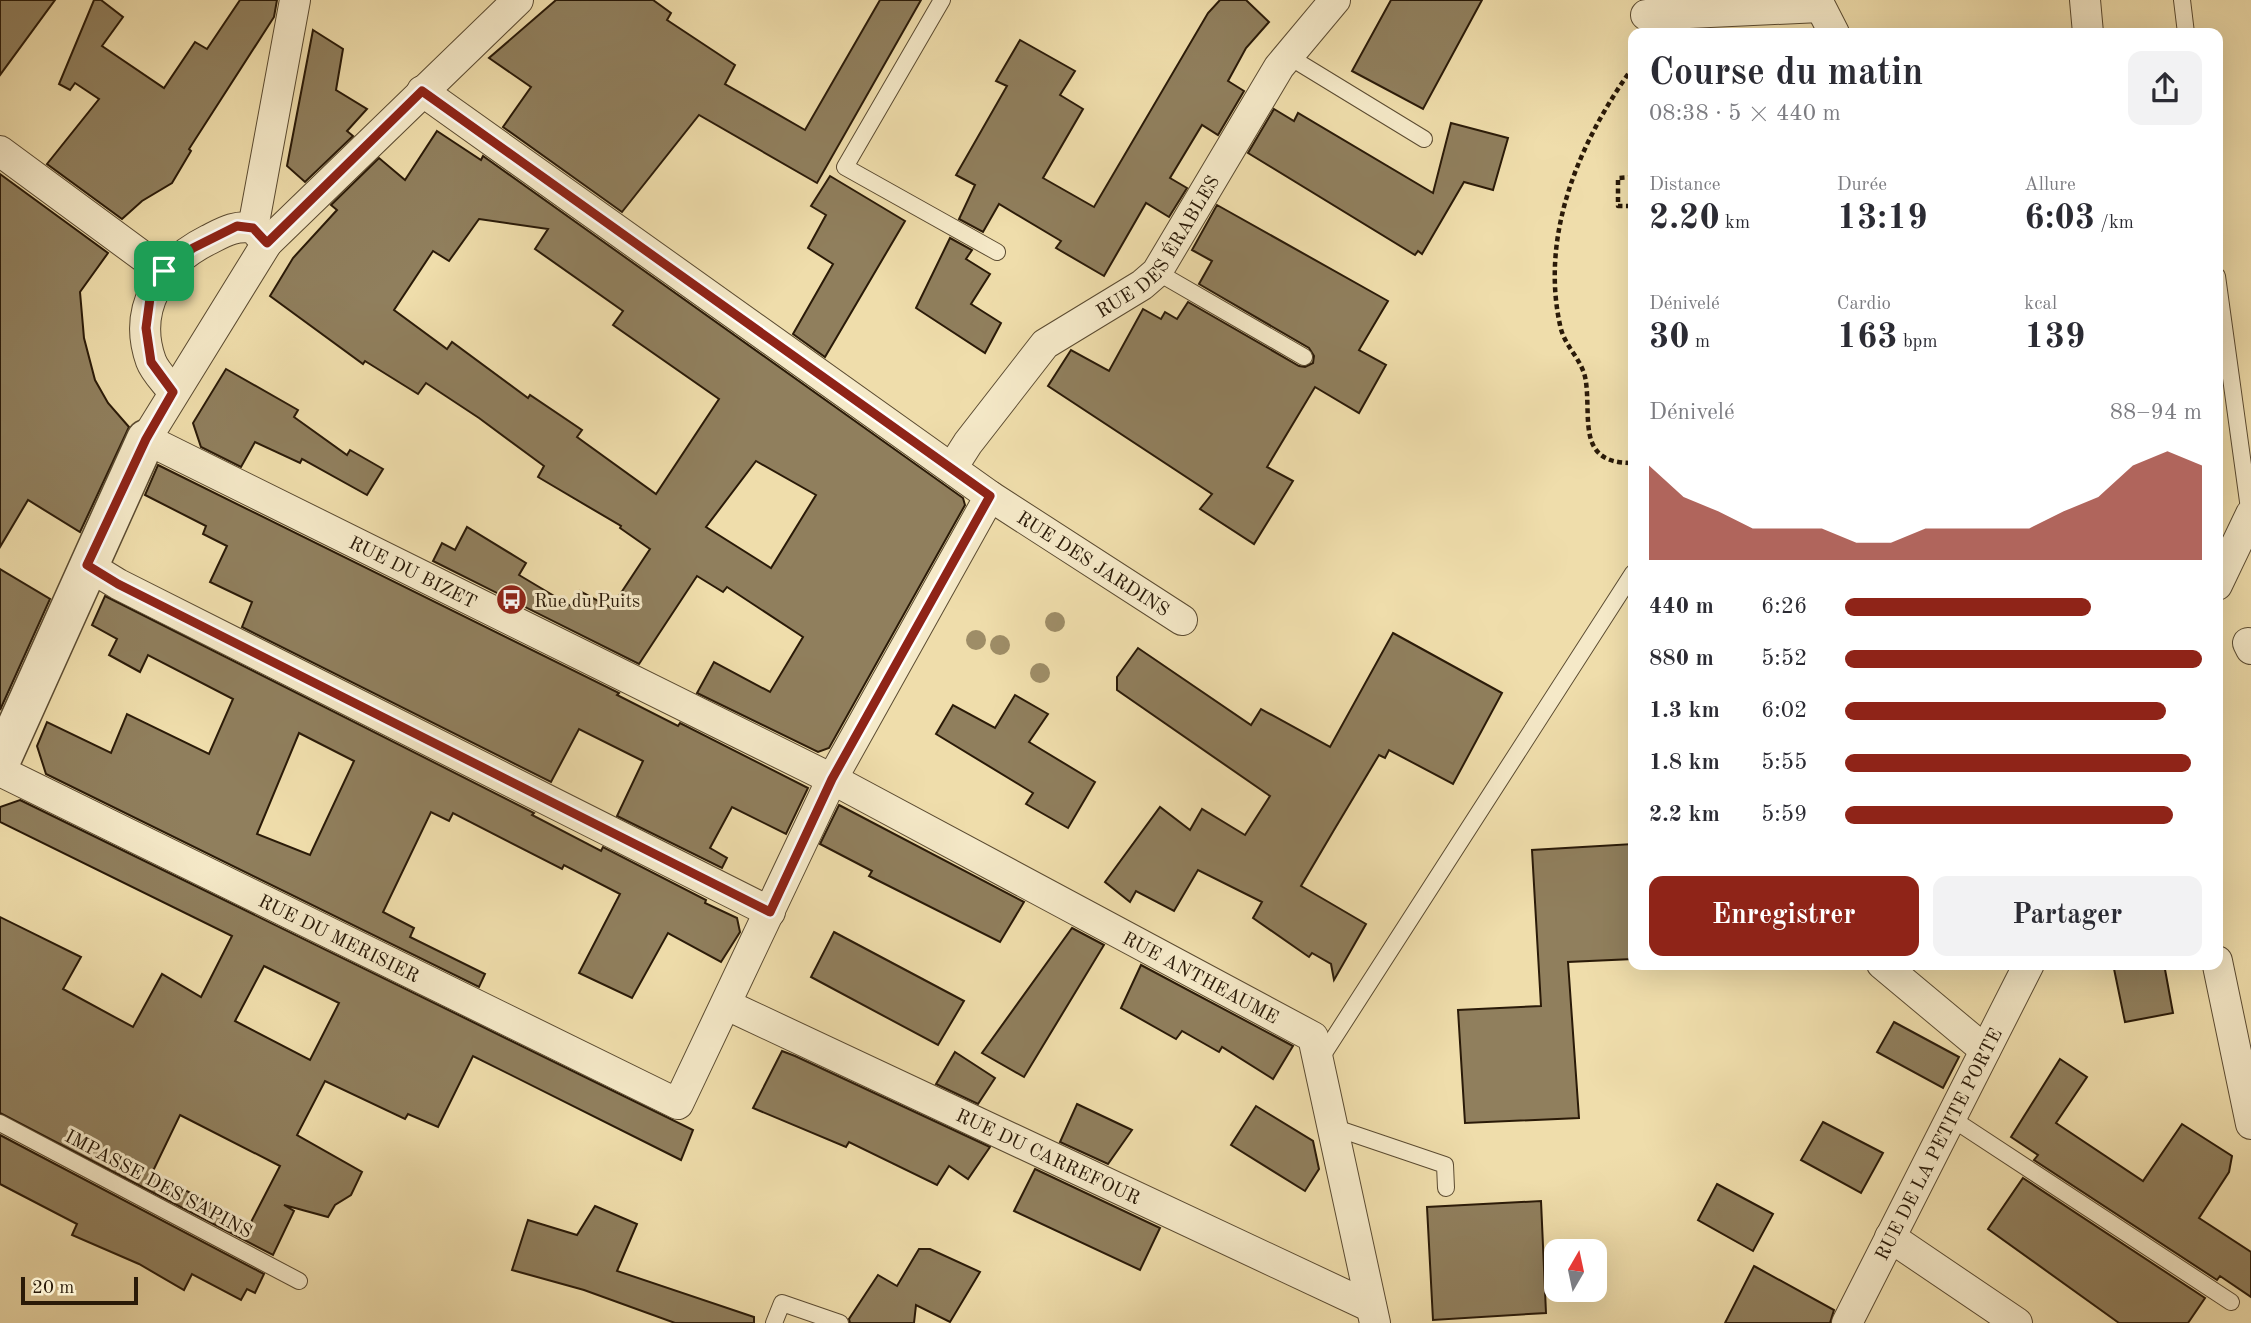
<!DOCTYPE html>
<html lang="fr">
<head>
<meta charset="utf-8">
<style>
  :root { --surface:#fff; --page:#f2f2f3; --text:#2b2b33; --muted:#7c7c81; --accent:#8f2418 }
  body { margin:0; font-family:"Old Standard TT",serif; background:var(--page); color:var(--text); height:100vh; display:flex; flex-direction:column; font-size:26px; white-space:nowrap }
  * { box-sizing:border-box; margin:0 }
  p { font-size:23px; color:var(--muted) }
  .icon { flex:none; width:38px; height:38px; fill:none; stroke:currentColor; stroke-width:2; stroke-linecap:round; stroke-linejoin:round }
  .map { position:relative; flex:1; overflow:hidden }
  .panel { position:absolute; left:1628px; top:28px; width:595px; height:942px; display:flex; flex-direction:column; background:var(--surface); border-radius:14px; box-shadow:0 7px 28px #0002 }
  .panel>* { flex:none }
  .needle { width:46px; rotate:9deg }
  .fabs { position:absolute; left:1544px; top:1239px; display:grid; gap:14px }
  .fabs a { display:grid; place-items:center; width:63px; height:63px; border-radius:14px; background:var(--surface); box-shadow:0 7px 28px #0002; font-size:35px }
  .scale { position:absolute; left:21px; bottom:18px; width:117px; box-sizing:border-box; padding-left:7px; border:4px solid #2a1a08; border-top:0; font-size:19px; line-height:24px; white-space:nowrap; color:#2a1a08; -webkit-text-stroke:5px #f5e9c8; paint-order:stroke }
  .pin { position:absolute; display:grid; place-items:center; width:60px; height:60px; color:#fff; margin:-30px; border-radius:14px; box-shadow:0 4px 10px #0006 }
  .round { display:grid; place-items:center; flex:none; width:74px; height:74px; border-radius:14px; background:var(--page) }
  .summary { display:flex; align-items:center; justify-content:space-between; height:119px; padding:0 21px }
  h1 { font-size:38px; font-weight:700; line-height:52px }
  .stats { display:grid; grid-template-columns:repeat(3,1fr); gap:10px; height:119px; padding:7px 21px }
  .stats div { display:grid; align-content:center }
  .stats b { font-size:35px; font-weight:700 }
  .stats small { font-size:19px; font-weight:400 }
  .stats p { font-size:19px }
  .chart { height:196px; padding:14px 21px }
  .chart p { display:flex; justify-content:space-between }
  .chart svg { width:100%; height:126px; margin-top:7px; fill:var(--accent); opacity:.7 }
  .cta { display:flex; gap:14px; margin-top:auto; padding:14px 21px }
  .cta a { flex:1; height:80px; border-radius:14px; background:var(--accent); color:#fff; font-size:28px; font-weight:700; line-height:80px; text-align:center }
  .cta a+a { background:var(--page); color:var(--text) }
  ul { padding:0 21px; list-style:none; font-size:23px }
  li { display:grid; grid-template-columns:112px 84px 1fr; align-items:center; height:52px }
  li i { height:18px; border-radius:9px; background:var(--accent) }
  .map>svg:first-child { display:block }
  .building { fill:#907f5d; stroke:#2a1a08; stroke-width:2; fill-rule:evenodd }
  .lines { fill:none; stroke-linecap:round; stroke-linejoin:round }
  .service-casing { stroke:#5b4b31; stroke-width:18 }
  .minor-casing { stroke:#5b4b31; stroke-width:32 }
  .tertiary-casing { stroke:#5b4b31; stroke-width:41 }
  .path { stroke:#2a1a08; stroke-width:4.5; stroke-dasharray:5 3.5; stroke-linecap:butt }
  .service { stroke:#f5e9c8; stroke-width:16 }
  .minor { stroke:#f5e9c8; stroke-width:30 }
  .tertiary { stroke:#f5e9c8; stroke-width:38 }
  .tree { fill:#9e8d67 }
  .route-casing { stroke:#fff; stroke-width:14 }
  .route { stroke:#8f2418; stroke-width:9 }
  .labels { text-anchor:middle; stroke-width:6; stroke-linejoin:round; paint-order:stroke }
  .street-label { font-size:19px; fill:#2a1a08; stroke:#f5e9c8 }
  .poi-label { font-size:19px; fill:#2a1a08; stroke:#f5e9c8; text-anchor:start }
</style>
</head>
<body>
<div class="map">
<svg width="2251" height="1323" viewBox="0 0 2251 1323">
  <rect width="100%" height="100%" fill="#efddab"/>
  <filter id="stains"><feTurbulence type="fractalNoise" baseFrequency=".00286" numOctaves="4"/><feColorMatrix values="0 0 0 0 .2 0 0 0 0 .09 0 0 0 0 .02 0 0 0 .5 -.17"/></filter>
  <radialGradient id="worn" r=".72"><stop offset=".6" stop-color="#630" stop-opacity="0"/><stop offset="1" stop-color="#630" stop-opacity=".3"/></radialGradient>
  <g class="building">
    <polygon points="0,0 55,0 0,75"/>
    <polygon points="94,0 101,0 123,17 102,46 164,88 195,42 207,49 240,0 277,0 274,17 189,149 191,151 172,183 142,201 122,219 47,164 99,99 75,83 70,90 59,84"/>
    <polygon points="556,0 653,0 671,13 667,20 735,65 725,84 805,130 880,0 921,0 817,183 699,115 622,212 503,127 531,87 489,58"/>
    <polygon points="1220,0 1246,0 1269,22 1246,48 1228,81 1244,91 1218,135 1202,125 1170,178 1187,188 1169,217 1146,203 1104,276 1056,248 1061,241 999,204 983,232 959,219 975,185 956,175 1007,86 996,81 1020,40 1075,71 1060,95 1083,109 1043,178 1094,207 1208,13"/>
    <polygon points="1391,0 1482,0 1423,109 1352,71"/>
    <polygon points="313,30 343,49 336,90 367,109 347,131 353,136 305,182 287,166"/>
    <polygon points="1274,109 1294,121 1298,113 1433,193 1451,123 1508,138 1493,190 1464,182 1422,254 1418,251 1415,255 1248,153"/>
    <path d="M437 131 481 160 483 156 963 498 965 505 829 748 818 752 697 693 714 662 770 692 803 637 727 587 723 592 697 576 639 664 433 561 442 543 455 550 467 527 526 563 519 575 571 606 580 591 611 608 650 549 620 528 621 526 538 477 544 466 479 418 426 383 418 394 365 361 363 364 270 296 293 258 337 210 331 205 379 158 405 180ZM479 219 548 229 535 249 623 311 613 325 719 399 656 494 577 437 582 430 530 395 528 398 452 342 447 349 394 310 433 251 449 261ZM756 461 816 495 771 568 706 527Z"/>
    <polygon points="0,174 108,253 80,292 84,338 95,380 108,403 129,427 80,532 28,500 0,547"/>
    <polygon points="830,176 905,221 825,357 793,334 833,264 808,248 826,215 811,206"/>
    <polygon points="1217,205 1388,301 1359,350 1386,365 1359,413 1315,387 1267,467 1293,481 1254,544 1200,509 1212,494 1048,386 1071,350 1109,371 1143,309 1161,319 1165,312 1177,319 1188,302 1299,366 1305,367 1313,363 1314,356 1309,348 1199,284 1212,261 1192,250"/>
    <polygon points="950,238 972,250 966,259 990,274 971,304 1001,323 985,353 916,308"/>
    <polygon points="226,369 298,410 294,417 347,455 350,450 383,469 367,495 302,459 300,463 255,442 241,467 201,447 193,423"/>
    <polygon points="158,465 619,693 617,695 678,726 680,723 808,788 786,834 732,807 710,848 727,858 722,868 617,816 643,761 579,729 551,782 242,627 252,602 210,582 227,546 203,534 206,526 145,495"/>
    <polygon points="0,569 50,599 0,710"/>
    <path d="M105 596 534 813 532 815 601 851 603 847 706 900 705 903 737 918 740 932 721 962 668 933 632 998 579 973 620 894 564 865 562 869 453 813 449 821 431 812 383 912 414 928 410 937 485 974 479 987 46 774 37 746 47 722 111 753 127 714 209 754 233 699 148 655 140 672 109 655 117 639 92 625ZM299 733 354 761 310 855 257 834Z"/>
    <polygon points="1393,633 1502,693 1453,784 1389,750 1385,758 1379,755 1334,830 1301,886 1366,924 1334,980 1331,964 1312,953 1309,957 1253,918 1262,902 1198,870 1174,911 1136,891 1130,902 1105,882 1160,807 1190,830 1202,809 1245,835 1270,796 1117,690 1117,677 1138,648 1251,725 1261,709 1330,747"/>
    <polygon points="1015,695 1048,714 1029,742 1095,782 1068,828 1026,804 1033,793 936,734 953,705 995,728"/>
    <path d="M20 800 693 1130 681 1160 473 1056 438 1127 408 1114 405 1119 325 1081 297 1135 362 1172 351 1195 335 1205 328 1217 284 1205 294 1211 273 1255 0 1113V917L81 957 63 989 133 1027 162 974 201 997 232 936 0 822V807ZM264 966 339 1003 310 1060 235 1021ZM180 1115 280 1166 250 1224 152 1173Z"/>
    <polygon points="839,805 1024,902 1000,942 869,876 872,871 820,844"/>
    <polygon points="1633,844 1633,959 1568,962 1579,1118 1465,1123 1458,1010 1541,1006 1532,850"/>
    <polygon points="1072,928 1104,945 1024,1077 982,1053"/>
    <polygon points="834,932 964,1001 938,1045 811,977"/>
    <polygon points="2113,964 2164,964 2173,1013 2125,1022"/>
    <polygon points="1141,965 1293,1046 1273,1079 1222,1047 1219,1052 1182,1031 1176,1039 1121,1008"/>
    <polygon points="1894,1022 1959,1057 1943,1088 1877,1052"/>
    <polygon points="782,1051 795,1056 990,1147 968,1179 949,1166 937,1185 849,1142 846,1147 753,1108"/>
    <polygon points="955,1052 995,1078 978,1104 936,1084"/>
    <polygon points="2060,1059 2087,1077 2056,1123 2143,1181 2182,1124 2232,1156 2229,1172 2199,1218 2251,1252 2251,1297 2220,1276 2217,1280 2034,1160 2038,1155 2011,1137"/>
    <polygon points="1077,1104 1132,1130 1108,1164 1060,1142"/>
    <polygon points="1256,1106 1313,1141 1319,1169 1305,1191 1231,1145"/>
    <polygon points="1823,1122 1883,1153 1861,1193 1801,1160"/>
    <polygon points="0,1135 264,1274 255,1293 247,1289 241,1300 192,1274 184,1290 139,1264 72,1235 77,1224 0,1184"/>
    <polygon points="1035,1169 1160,1228 1140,1270 1014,1211"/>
    <polygon points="2023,1178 2205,1298 2188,1323 2119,1323 1988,1229"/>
    <polygon points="1717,1184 1773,1214 1753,1251 1698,1220"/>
    <polygon points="1541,1201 1546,1313 1433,1320 1427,1207"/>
    <polygon points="595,1206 637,1224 617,1271 754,1317 754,1323 675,1323 584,1290 512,1270 528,1220 577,1235"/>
    <polygon points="919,1249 930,1249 980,1272 950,1322 916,1305 914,1323 850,1323 849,1319 878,1275 897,1286"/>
    <polygon points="1754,1266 1834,1310 1830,1323 1725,1323"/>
  </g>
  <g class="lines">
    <defs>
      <g id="service">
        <polyline points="942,0 845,167 997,252"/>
        <polyline points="2182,0 2186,33"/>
        <polyline points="1288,56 1424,139"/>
        <polyline points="1157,272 1304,357"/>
        <polyline points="2217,276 2250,516"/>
        <polyline points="1319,1061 1633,573"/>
        <polyline points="1951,1118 2231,1302"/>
        <polyline points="0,1123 299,1281"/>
        <polyline points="1333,1127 1445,1165 1446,1188"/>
        <polyline points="774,1323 782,1303 840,1323"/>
      </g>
      <g id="minor">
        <path id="s1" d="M518 0 267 243 146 439 832 779 1313 1037 1375 1323"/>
        <polyline points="1817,0 1834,33"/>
        <polyline points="2085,0 2088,33"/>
        <polyline points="1646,15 1820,7"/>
        <path id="s2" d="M422 91 990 496 1182 620"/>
        <polyline points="0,151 164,272"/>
        <polyline points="253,228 295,0"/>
        <path d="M173 392C167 383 155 372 151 361 132 308 162 263 208 240 224 232 235 225 253 228L267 243"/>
        <path id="s3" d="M952 468 968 443 1045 344 1142 285 1157 272 1279 67 1335 0"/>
        <polyline points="87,565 118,584 770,912"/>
        <polyline points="2217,585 2251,514"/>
        <polyline points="2248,643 2251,649"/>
        <path id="s4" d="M0 771 678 1104 832 779 990 496"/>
        <polyline points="2217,961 2251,1124"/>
        <polyline points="1882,964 1985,1050"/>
        <path id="s5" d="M727 1005 1371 1307"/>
        <polyline points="1890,1237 2017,1323"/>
        <path id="s6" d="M1847 1323 2029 964"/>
      </g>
      <polyline id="tertiary" points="0,763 146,439"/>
    </defs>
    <use href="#service" class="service-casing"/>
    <use href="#minor" class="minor-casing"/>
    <use href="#tertiary" class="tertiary-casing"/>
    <g class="path">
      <path d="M1633 67C1580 141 1540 233 1560 325 1564 347 1583 359 1586 382 1591 421 1577 464 1633 463"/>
      <polyline points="1633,177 1618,178 1618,206 1633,206"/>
    </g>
    <use href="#service" class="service"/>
    <use href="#minor" class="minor"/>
    <use href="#tertiary" class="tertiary"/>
  </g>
  <g class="tree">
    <circle cx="1055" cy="622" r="10"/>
    <circle cx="976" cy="640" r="10"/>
    <circle cx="1000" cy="645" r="10"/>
    <circle cx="1040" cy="673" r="10"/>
  </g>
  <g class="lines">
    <defs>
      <polygon id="route" points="422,91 990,496 832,779 770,912 118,584 87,565 146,439 173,392 151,362 146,328 150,298 164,271 193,248 237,226 253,228 267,243"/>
    </defs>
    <use href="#route" class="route-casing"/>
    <use href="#route" class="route"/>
  </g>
  <defs>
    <symbol id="bus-disc" viewBox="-11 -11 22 22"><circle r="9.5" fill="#8f2418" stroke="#f5e9c8"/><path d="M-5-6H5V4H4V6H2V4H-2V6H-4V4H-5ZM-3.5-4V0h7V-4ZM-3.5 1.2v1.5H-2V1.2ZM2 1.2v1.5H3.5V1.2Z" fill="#fff"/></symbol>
  </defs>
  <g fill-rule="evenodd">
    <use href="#bus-disc" x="494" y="582" width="35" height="35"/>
  </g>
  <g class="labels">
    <g class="street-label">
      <text dy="7" stroke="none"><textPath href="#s3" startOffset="308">RUE DES ÉRABLES</textPath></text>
      <text dy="7" stroke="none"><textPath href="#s2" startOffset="821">RUE DES JARDINS</textPath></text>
      <text dy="7" stroke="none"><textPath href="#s1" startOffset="878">RUE DU BIZET</textPath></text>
      <text dy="7" stroke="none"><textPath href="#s4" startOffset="378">RUE DU MERISIER</textPath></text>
      <text dy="7" stroke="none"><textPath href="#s1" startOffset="1764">RUE ANTHEAUME</textPath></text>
      <text dy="7" stroke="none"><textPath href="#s6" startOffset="201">RUE DE LA PETITE PORTE</textPath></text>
      <text dy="7" stroke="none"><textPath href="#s5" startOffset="355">RUE DU CARREFOUR</textPath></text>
      <text transform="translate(159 1183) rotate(28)" y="7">IMPASSE DES SAPINS</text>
    </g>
    <g class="poi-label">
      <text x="534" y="607">Rue du Puits</text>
    </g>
  </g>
  <rect width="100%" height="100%" filter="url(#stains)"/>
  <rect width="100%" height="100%" fill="url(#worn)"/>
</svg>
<div class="fabs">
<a><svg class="needle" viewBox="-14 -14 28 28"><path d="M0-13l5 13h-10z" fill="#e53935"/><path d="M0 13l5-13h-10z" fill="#7c7c81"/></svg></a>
</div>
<div class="scale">20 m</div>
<div class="pin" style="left:164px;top:271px;background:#1e9e55"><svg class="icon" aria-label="arrive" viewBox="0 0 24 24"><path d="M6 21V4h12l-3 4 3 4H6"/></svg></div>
<section class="panel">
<div class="summary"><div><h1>Course du matin</h1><p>08:38 · 5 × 440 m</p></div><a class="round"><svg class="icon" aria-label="share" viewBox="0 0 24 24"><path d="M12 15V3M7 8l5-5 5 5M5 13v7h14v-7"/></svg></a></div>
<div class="stats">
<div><p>Distance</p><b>2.20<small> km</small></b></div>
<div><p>Durée</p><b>13:19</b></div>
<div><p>Allure</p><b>6:03<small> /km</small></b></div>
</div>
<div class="stats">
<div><p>Dénivelé</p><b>30<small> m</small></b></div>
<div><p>Cardio</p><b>163<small> bpm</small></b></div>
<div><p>kcal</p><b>139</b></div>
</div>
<div class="chart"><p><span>Dénivelé</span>88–94 m</p>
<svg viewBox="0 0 160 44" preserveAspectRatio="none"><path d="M0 44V11L10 22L20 27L30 33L40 33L50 33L60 38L70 38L80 33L90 33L100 33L110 33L120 27L130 22L140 11L150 6L160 11V44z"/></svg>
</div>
<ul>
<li><b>440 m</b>6:26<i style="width:69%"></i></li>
<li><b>880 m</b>5:52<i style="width:100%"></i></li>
<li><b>1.3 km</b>6:02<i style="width:90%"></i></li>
<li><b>1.8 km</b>5:55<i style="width:97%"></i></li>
<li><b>2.2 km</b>5:59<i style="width:92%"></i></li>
</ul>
<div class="cta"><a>Enregistrer</a><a>Partager</a></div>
</section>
</div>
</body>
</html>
